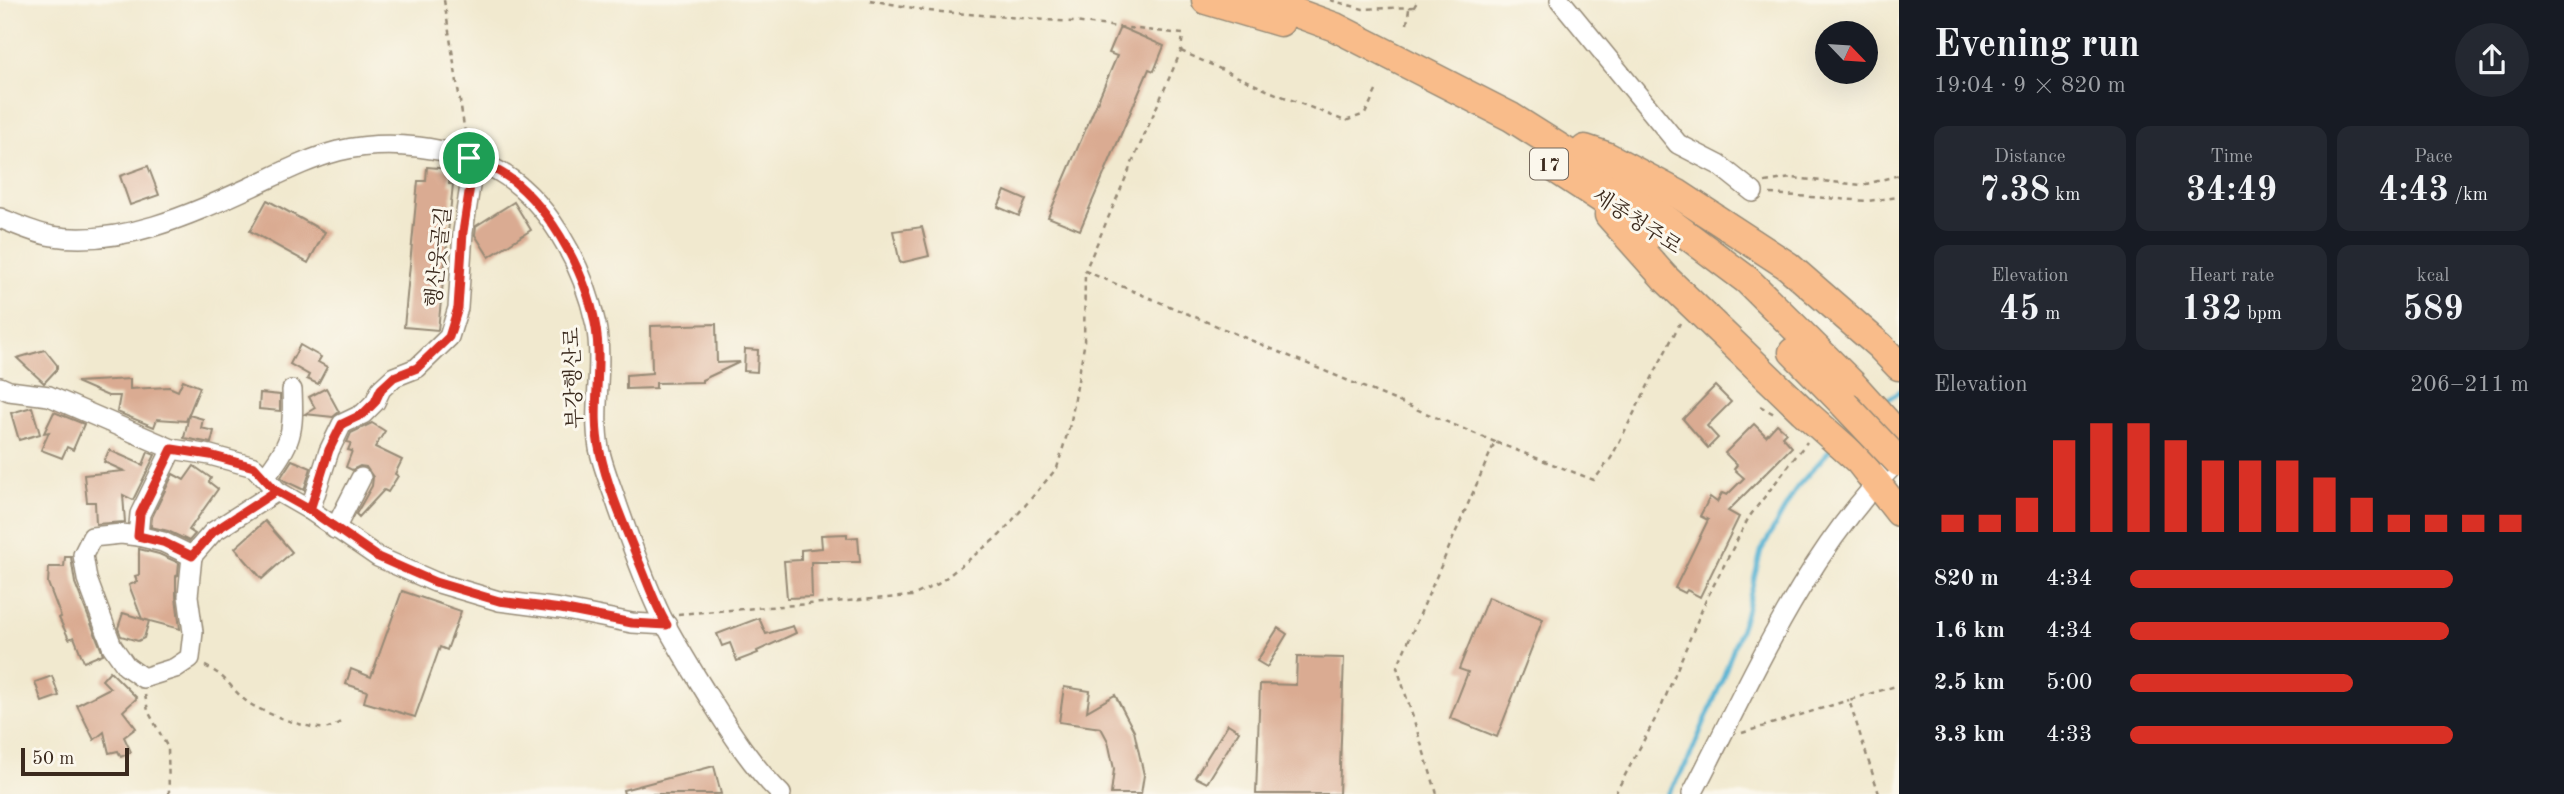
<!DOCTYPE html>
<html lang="en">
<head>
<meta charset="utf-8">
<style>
  :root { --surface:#171b24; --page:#242831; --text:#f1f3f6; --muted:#9ea1a6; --accent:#d93025 }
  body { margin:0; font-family:"Old Standard TT","Noto Serif KR",serif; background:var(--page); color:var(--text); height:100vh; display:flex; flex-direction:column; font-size:26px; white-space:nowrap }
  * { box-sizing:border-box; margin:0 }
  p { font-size:23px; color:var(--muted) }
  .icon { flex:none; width:38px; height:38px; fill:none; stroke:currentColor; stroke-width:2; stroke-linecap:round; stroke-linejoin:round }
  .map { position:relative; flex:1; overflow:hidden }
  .side { display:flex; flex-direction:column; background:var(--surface); width:665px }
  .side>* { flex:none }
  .needle { width:46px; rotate:115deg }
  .fabs { position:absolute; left:1815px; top:21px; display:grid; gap:14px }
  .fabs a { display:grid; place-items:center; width:63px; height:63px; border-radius:50%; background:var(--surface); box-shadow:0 7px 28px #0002; font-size:35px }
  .scale { position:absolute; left:21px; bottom:18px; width:108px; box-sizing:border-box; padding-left:7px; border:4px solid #3b2a1e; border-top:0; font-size:19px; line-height:24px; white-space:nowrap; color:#3b2a1e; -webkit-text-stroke:5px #fbf7ec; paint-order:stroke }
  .pin { position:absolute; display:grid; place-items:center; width:60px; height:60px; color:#fff; margin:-30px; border:4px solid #fff; border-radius:50%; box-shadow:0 2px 7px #0007 }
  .round { display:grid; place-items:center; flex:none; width:74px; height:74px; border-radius:37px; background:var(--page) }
  .overview { display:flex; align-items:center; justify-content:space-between; height:119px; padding:0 35px }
  h1 { font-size:38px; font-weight:700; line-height:52px }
  .metrics { display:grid; grid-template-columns:repeat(3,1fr); gap:10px; height:119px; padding:7px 35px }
  .metrics div { display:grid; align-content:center; border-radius:14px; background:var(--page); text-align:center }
  .metrics b { font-size:35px; font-weight:700 }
  .metrics small { font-size:19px; font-weight:400 }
  .metrics p { font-size:19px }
  .chart { height:196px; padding:14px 35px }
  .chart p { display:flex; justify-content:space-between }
  .chart svg { width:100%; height:126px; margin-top:7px; stroke:var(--accent); stroke-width:6 }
  ul { padding:0 35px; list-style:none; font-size:23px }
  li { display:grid; grid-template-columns:112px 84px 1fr; align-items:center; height:52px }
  li i { height:18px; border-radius:9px; background:var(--accent) }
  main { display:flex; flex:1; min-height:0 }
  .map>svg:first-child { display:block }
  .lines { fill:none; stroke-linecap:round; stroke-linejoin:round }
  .stream { stroke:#54b2d3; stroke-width:4.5 }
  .building { fill:#daab92 }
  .minor-casing { stroke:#968a76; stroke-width:22 }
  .highway-casing { stroke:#968a76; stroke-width:31 }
  .path { stroke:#968a76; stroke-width:2.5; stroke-dasharray:5 5; stroke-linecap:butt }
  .minor { stroke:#fff; stroke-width:19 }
  .highway { stroke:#f9bc8a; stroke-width:28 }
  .highway-bridge-casing { stroke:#968a76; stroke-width:31; stroke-linecap:butt }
  .highway-bridge { stroke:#f9bc8a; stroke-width:28 }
  .route-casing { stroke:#fff; stroke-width:14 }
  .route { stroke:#d93025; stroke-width:9 }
  .labels { text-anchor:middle; stroke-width:6; stroke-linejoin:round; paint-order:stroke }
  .shield { fill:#fbf7ec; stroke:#75685c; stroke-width:2 }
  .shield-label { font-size:19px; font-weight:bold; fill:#3b2a1e }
  .street-label { font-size:21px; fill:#3b2a1e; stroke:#fbf7ec }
</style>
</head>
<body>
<main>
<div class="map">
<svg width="1899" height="794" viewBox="0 0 1899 794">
  <rect width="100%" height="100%" fill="#fbf7ec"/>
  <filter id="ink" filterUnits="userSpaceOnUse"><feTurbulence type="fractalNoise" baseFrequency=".0143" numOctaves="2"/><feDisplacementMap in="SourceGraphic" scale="14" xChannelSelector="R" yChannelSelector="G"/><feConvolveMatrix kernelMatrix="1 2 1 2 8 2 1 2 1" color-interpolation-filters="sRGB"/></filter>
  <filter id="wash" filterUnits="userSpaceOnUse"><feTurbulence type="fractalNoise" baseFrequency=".00686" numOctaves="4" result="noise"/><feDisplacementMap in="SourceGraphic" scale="28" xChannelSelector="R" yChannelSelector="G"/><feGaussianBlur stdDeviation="1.57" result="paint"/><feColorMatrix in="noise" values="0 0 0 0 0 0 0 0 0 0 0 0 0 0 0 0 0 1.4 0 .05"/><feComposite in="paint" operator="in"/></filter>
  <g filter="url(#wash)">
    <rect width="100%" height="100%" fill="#f1e9cf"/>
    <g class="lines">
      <g class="stream">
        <polyline points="1883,403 1899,391"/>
        <polyline points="1668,794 1688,761 1721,683 1745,616 1761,551 1797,487 1832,448"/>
      </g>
    </g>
    <g id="blocks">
      <g class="building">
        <polygon points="1120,27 1164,46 1154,71 1149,69 1080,230 1048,217 1117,56 1109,53"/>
        <polygon points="148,166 159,195 130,205 120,176"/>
        <polygon points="427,167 450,169 449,184 453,184 438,330 404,327 418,181 426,181"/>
        <polygon points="1005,191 1026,200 1019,216 998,207"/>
        <polygon points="267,200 325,232 308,263 250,231"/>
        <polygon points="514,202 531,230 489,257 475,235 476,226"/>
        <polygon points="922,227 929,256 900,263 893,231"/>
        <polygon points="716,324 717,363 740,362 702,380 702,382 656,383 656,388 626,389 626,375 652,373 651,326"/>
        <polygon points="300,345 321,357 318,362 327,367 318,384 307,379 309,375 290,364"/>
        <polygon points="745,349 758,350 757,372 744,371"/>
        <polygon points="45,350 57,365 57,369 44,383 17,358"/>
        <polygon points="130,379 130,389 169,387 178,391 183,380 200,387 186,421 157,419 154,427 117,412 120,396 108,396 76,382"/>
        <polygon points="1715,386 1731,402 1707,426 1718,438 1708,448 1683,419"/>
        <polygon points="326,388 339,412 333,417 305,414 315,408 309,397"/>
        <polygon points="260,393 280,395 280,411 259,409"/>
        <polygon points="32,407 40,434 19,440 11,413"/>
        <polygon points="54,412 84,424 73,450 67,447 62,458 41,450 49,432 44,433"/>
        <polygon points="189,415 203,419 201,428 214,431 211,443 184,438"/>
        <polygon points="372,423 385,431 375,447 402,460 395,474 398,476 388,492 384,490 359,517 356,514 372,486 373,477 366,467 360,466 352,470 346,467 352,451 348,450 351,443 347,442 351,433"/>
        <polygon points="1754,424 1766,436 1777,424 1786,432 1782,436 1792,447 1728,511 1739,517 1700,597 1687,590 1685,593 1675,588 1708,520 1700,516 1710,497 1717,502 1722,493 1727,495 1744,478 1734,469 1737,465 1725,453"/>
        <polygon points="109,450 143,465 148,452 155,455 133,500 123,495 125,522 96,524 95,502 87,502 84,475 124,471 104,462"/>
        <polygon points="292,460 311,468 304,490 285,481 281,477"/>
        <polygon points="194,466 211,478 209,482 218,489 189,530 195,534 189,541 168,531 151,527 152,517 173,474 184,480"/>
        <polygon points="265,521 292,552 262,579 235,548"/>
        <polygon points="847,534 847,538 858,537 860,562 811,562 812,597 787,598 784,561 801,560 801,550 822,548 821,535"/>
        <polygon points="139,549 159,554 179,563 178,575 176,576 176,597 180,629 142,619 129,585 137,582 135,576 139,575"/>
        <polygon points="65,557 71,557 75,583 103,654 84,662 74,637 69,639 59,618 61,617 48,583 49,567 64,567"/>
        <polygon points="402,591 461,611 447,650 440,647 415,717 364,702 367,691 346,684 351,669 371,677"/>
        <polygon points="1488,597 1543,619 1497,737 1450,718 1468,672 1459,669"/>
        <polygon points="123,613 149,621 144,638 138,641 121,636 118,628"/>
        <polygon points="759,618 766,634 793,626 796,633 757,651 758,653 737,661 730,643 722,646 717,634"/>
        <polygon points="1278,628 1287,634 1267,667 1257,661"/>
        <polygon points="1297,657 1344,658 1339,794 1256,794 1260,684 1296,685"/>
        <polygon points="110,671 137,698 123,711 136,728 124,737 131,752 121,757 118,751 109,753 104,732 94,740 77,705 110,688 102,680"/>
        <polygon points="52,676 59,696 42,702 35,682"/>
        <polygon points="1064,687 1090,691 1087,711 1115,695 1134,731 1144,775 1141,794 1111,794 1114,769 1108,741 1101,728 1059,722"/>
        <polygon points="1228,724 1239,731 1207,783 1195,777"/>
        <polygon points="714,766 721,794 624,794 623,790"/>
      </g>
    </g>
  </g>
  <g filter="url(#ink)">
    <use href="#blocks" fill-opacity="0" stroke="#968a76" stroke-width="2"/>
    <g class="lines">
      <defs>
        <g id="minor">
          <polyline points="1560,0 1678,144 1719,165 1753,192"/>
          <path d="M0 218C17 225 34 233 52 236 121 247 192 214 253 186 281 173 308 159 338 151 364 145 392 144 418 147 442 150 467 155 489 166 547 194 583 265 596 325 604 366 592 407 599 448 603 468 612 488 618 507 631 543 644 581 661 616 675 643 692 670 708 696 730 731 751 765 781 794"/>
          <polyline points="0,387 9,391 49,396 172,449 210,455 254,467 277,491 310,510 378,557 435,582 499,601 561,609 632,623 667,625"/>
          <path d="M172 449 140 514 138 536 121 534 92 537 83 555 87 579 112 646 126 666 143 678 175 668 190 658 193 632 188 596 192 556 213 532 277 491 265 477C292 443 294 432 292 390"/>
          <polyline points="310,510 329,451 342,424 363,414 375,402 381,389 394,377 417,368 449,337 458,308 463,232 470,186 469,158"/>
          <polyline points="335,529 361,478"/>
          <polyline points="138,536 163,542 192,556"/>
          <path d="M1692 794C1752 679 1805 552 1899 460"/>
        </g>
        <g id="highway">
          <polyline points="1206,0 1280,22"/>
          <polyline points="1261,0 1335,27 1511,117 1628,191 1747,280 1851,383 1899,436"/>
          <polyline points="1585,149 1606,156 1678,194 1788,266 1880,346 1899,366"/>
          <polyline points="1556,169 1654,233"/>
          <polyline points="1609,215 1665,278 1803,411 1859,461 1899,512"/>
          <polyline points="1793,352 1844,404"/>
        </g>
      </defs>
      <use href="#minor" class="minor-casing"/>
      <use href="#highway" class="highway-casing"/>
      <g class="path">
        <polyline points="444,0 466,139"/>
        <polyline points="870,0 929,11 1073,22 1183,34 1181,51 1085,271"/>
        <polyline points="1330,0 1363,9 1414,7"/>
        <polyline points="1407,24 1409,9 1414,7 1418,0"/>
        <polyline points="1181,51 1269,91 1345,121 1365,114 1377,89"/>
        <polyline points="1765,182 1791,178 1863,185 1899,175"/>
        <polyline points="1770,194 1867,201 1899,197"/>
        <polyline points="1760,406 1774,414"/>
        <polyline points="678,614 912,596 938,584 1000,535 1057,468 1071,421 1084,346 1085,271 1495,442"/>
        <path d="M205 666C228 677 229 687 246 701 259 712 311 731 328 728 332 727 338 723 343 721"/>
        <polyline points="145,695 148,711 168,748 169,794"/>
        <polyline points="1742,733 1849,700"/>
        <polyline points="1437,794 1397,667 1495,442 1594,480 1611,458 1680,323"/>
        <polyline points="1615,794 1660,710 1706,600 1749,517 1807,442"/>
        <polyline points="1879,794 1849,700 1899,685"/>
      </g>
      <use href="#minor" class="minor"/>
      <use href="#highway" class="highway"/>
      <defs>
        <polyline id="highway-bridge" points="1844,404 1899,462"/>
      </defs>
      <use href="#highway-bridge" class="highway-bridge-casing"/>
      <use href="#highway-bridge" class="highway-bridge"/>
    </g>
  </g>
  <g class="lines" filter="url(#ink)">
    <defs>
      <path id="route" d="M469 158 470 186 463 232 458 308 449 337 417 368 394 377 381 389 375 402 363 414 342 424 329 450 310 510 276 491 213 532 192 556 163 542 138 536 140 514 172 449 210 455 254 467 276 491 310 510 378 557 435 582 499 601 561 609 632 623 667 625C655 605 648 583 639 562 625 527 608 489 600 452 592 418 599 385 598 351 597 293 559 220 516 183 502 171 485 164 469 158"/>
    </defs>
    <use href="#route" class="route-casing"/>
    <use href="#route" class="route"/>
  </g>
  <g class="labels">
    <rect class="shield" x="1530" y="148.5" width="38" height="31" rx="5"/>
    <g class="shield-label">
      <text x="1549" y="171">17</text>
    </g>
    <g class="street-label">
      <text transform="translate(1637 221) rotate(33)" y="7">세종청주로</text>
      <text transform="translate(438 257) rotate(-84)" y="7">행산웃골길</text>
      <text transform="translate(573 378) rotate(-92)" y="7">부강행산로</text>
    </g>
  </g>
</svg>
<div class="fabs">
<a><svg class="needle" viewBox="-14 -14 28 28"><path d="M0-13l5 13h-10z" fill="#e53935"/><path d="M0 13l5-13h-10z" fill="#9ea1a6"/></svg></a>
</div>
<div class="scale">50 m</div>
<div class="pin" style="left:469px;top:158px;background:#1e9e55"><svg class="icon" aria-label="arrive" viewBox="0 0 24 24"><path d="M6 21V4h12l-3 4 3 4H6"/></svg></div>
</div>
<section class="side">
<div class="overview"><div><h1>Evening run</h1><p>19:04 · 9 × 820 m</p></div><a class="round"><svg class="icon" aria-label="share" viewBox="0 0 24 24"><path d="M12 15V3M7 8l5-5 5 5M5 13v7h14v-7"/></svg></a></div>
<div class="metrics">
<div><p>Distance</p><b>7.38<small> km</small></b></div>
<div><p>Time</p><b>34:49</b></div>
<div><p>Pace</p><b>4:43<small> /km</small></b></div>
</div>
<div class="metrics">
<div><p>Elevation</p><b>45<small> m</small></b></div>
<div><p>Heart rate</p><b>132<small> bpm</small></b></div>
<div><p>kcal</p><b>589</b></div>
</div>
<div class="chart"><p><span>Elevation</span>206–211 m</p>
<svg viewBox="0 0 160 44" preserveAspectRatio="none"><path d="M5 44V38M15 44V38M25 44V32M35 44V12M45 44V6M55 44V6M65 44V12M75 44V19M85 44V19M95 44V19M105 44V25M115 44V32M125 44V38M135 44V38M145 44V38M155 44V38"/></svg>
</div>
<ul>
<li><b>820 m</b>4:34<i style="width:81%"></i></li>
<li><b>1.6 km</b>4:34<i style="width:80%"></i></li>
<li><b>2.5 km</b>5:00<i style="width:56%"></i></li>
<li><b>3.3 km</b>4:33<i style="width:81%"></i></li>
</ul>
</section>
</main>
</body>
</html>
